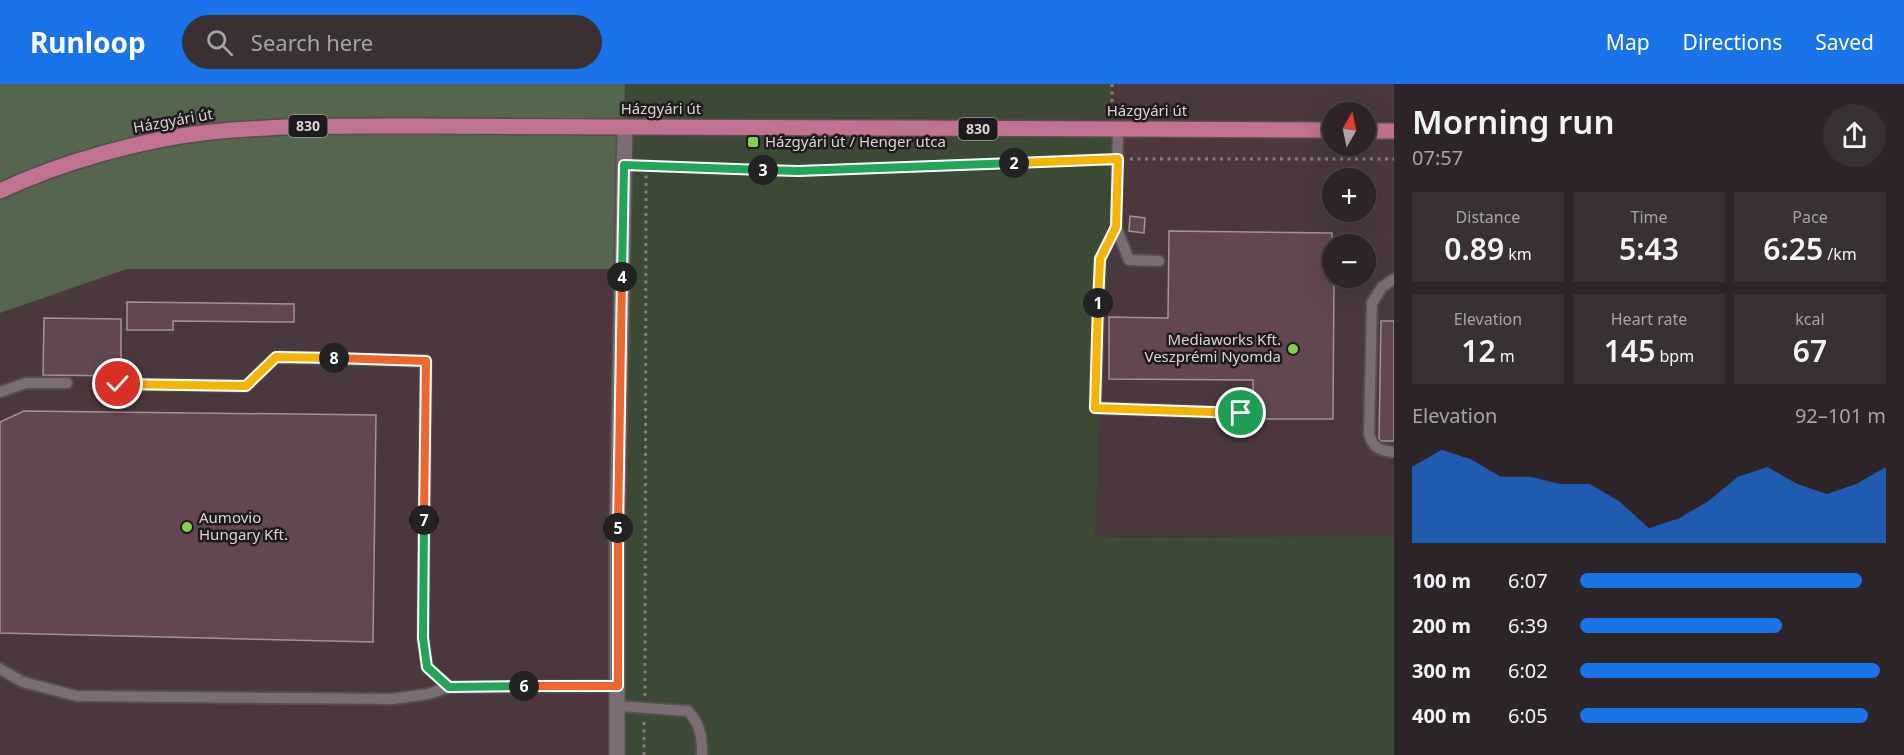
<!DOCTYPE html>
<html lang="en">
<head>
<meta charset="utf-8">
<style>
  :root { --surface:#2d2427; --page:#393033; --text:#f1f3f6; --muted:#a7a4a7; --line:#484144; --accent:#1a73e8 }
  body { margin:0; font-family:"Noto Sans",sans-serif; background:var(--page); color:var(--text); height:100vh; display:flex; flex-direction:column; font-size:22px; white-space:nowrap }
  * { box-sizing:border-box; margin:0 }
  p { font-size:20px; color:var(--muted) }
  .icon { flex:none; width:33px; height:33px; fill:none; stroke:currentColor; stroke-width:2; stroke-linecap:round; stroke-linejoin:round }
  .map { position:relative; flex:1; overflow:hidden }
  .panel { display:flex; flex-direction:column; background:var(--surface); width:510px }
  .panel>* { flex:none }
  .needle { width:39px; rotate:9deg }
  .fabs { position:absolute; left:1322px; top:18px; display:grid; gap:12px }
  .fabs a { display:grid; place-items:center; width:54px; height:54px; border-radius:50%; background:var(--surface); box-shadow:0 6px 24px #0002,0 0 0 2px var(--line); font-size:30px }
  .pin { position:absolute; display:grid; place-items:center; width:51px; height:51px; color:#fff; margin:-26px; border:3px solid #fff; border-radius:50%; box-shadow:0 2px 6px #0007 }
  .km { position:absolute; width:30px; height:30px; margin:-15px; border-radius:50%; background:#222; color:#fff; font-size:16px; line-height:30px; text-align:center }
  .round { display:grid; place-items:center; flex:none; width:63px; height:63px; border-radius:32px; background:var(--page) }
  .overview { display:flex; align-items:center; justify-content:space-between; height:102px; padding:0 18px }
  h1 { font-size:33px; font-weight:600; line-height:45px }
  .figures { display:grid; grid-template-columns:repeat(3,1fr); gap:9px; height:102px; padding:6px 18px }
  .figures div { display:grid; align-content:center; border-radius:0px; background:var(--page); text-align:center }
  .figures b { font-size:30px; font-weight:600 }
  .figures small { font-size:16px; font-weight:400 }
  .figures p { font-size:16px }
  .chart { height:168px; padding:12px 18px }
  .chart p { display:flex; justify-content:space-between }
  .chart svg { width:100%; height:108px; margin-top:6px; fill:var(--accent); opacity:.7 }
  ul { padding:0 18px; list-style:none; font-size:20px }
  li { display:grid; grid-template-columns:96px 72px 1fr; align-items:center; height:45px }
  li i { height:15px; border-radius:8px; background:var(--accent) }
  header { display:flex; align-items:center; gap:36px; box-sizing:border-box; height:84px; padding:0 30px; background:var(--accent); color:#fff }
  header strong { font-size:28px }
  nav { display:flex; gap:33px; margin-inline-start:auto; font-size:21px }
  .search { width:420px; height:54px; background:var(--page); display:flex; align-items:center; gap:15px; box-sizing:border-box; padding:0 21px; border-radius:33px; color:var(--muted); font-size:22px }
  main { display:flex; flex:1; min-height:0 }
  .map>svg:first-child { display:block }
  .built { fill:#4a383d; fill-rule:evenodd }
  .green { fill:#3c4a35 }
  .forest { fill:#56654e }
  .building { fill:#634750; stroke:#a19397; stroke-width:1.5 }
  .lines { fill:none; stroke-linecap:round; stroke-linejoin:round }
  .service-casing { stroke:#564d50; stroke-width:14 }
  .minor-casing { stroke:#564d50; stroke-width:18 }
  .primary-casing { stroke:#564d50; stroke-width:18 }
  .path { stroke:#867c80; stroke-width:3; stroke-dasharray:3 4.5; stroke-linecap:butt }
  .service { stroke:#7b6e72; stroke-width:10 }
  .minor { stroke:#7b6e72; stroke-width:15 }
  .primary { stroke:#c07290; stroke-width:15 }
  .split-1-casing { stroke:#fff; stroke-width:12 }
  .split-2-casing { stroke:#fff; stroke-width:12 }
  .split-3-casing { stroke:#fff; stroke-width:12 }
  .split-4-casing { stroke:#fff; stroke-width:12 }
  .split-5-casing { stroke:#fff; stroke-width:12 }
  .split-6-casing { stroke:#fff; stroke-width:12 }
  .split-7-casing { stroke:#fff; stroke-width:12 }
  .split-8-casing { stroke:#fff; stroke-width:12 }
  .split-9-casing { stroke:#fff; stroke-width:12 }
  .split-1 { stroke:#f5b400; stroke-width:8 }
  .split-2 { stroke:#f5b400; stroke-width:8 }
  .split-3 { stroke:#22a559; stroke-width:8 }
  .split-4 { stroke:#22a559; stroke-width:8 }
  .split-5 { stroke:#f0652b; stroke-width:8 }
  .split-6 { stroke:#f0652b; stroke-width:8 }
  .split-7 { stroke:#22a559; stroke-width:8 }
  .split-8 { stroke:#f0652b; stroke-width:8 }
  .split-9 { stroke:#f5b400; stroke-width:8 }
  .poi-dot { fill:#82d04f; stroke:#1f1a1b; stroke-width:2 }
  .labels { text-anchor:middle; stroke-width:5; stroke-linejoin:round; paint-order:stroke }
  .shield { fill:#1f1a1b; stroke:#a39c9f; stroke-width:1.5 }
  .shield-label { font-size:14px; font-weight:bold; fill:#dcd4d7 }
  .street-label { font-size:15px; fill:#dcd4d7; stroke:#1f1a1b }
  .poi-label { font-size:15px; fill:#dcd4d7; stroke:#1f1a1b; text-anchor:start }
</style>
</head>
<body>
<header>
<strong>Runloop</strong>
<div class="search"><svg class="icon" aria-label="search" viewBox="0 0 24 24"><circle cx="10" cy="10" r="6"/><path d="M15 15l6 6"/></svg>Search here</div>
<nav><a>Map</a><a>Directions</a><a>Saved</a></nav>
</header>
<main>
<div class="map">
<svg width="1394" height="671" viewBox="0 0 1394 671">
  <rect width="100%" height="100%" fill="#3c3034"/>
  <g class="built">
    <path d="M1113 0H1394V452L1094 453ZM1332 28H1365V62H1332ZM1332 94H1365V128H1332ZM1332 160H1365V194H1332Z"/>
    <polygon points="127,185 620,185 618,671 0,671 0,229"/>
  </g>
  <polygon class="green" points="625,0 1113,0 1095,453 1394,452 1394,671 618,671 620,185"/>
  <polygon class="forest" points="0,0 625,0 620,185 127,185 0,229"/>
  <g class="building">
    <polygon points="1130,132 1145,134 1144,149 1129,147"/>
    <polygon points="1169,147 1332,149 1332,194 1334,194 1333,335 1253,335 1253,296 1109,295 1109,233 1168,234"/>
    <polygon points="127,218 294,220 294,238 173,237 173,246 127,246"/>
    <polygon points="44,234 121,235 121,292 43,291"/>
    <polygon points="1381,237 1394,237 1394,357 1381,357 1379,355"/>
    <polygon points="24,327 376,331 373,558 0,549 0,338"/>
  </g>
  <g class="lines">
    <defs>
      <g id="service">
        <polyline points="1118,45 1116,143 1100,175 1095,324 1241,329"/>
        <polyline points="1116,143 1129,176 1159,177"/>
        <path d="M1394 195 1382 203 1372 219 1369 350C1373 364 1380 367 1394 368"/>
        <polyline points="118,300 246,302 276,273 426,277 423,554 427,583 449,603 618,602"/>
        <polyline points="0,308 26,299 67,299"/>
        <polyline points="0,585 23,598 77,612 392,615 428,610 449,603"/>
        <path d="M617 622 688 627C701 641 702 653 702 671"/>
      </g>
      <polyline id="minor" points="617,671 617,450 625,43"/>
      <g id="primary">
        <polyline points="1365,47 1394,47"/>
        <path d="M0 107C61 78 144 55 211 48 281 41 352 42 422 42L1332 46"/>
      </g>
    </defs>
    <use href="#service" class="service-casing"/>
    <use href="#minor" class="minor-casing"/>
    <use href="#primary" class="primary-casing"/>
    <g class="path">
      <polyline points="1112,0 1112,31"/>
      <polyline points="1130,75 1394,75"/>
      <polyline points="638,80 798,87 1105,75"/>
      <polyline points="645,612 646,80"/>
      <polyline points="644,671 644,637"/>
    </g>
    <use href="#service" class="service"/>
    <use href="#minor" class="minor"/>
    <use href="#primary" class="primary"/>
  </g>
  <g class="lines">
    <defs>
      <polyline id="split-1" points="1098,219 1095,324 1241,329"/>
      <polyline id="split-2" points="1014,79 1118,75 1116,143 1100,175 1098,219"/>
      <polyline id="split-3" points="763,86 798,87 1014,79"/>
      <polyline id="split-4" points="622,193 624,81 763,86"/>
      <polyline id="split-5" points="618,444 622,193"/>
      <polyline id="split-6" points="524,602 618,602 618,444"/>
      <polyline id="split-7" points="424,436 423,554 427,583 449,603 524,602"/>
      <polyline id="split-8" points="334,274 426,277 424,436"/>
      <polyline id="split-9" points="118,300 246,302 276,273 334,274"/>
    </defs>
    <use href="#split-1" class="split-1-casing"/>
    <use href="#split-2" class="split-2-casing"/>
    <use href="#split-3" class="split-3-casing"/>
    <use href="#split-4" class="split-4-casing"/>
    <use href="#split-5" class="split-5-casing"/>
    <use href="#split-6" class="split-6-casing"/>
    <use href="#split-7" class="split-7-casing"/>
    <use href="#split-8" class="split-8-casing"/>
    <use href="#split-9" class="split-9-casing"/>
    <use href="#split-1" class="split-1"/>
    <use href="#split-2" class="split-2"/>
    <use href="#split-3" class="split-3"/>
    <use href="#split-4" class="split-4"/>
    <use href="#split-5" class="split-5"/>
    <use href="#split-6" class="split-6"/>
    <use href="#split-7" class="split-7"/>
    <use href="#split-8" class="split-8"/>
    <use href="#split-9" class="split-9"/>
  </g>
  <g class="poi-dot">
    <rect x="747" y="52" width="12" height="12" rx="3"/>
    <circle cx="1293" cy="265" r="6"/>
    <circle cx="187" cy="443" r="6"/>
  </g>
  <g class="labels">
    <g class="shield">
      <rect x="288.5" y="31" width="39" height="22" rx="4.5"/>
      <rect x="958.5" y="34" width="39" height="22" rx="4.5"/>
    </g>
    <g class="shield-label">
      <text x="308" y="47">830</text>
      <text x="978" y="50">830</text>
    </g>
    <g class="street-label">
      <text x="661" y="30">Házgyári út</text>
      <text x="1147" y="32">Házgyári út</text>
      <text transform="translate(173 37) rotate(-10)" y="5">Házgyári út</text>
    </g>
    <g class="poi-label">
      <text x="765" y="63">Házgyári út / Henger utca</text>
      <text x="1281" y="261" text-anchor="end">Mediaworks Kft.<tspan x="1281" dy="17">Veszprémi Nyomda</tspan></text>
      <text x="199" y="439">Aumovio<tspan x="199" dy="17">Hungary Kft.</tspan></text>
    </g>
  </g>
</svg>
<div class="fabs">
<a><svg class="needle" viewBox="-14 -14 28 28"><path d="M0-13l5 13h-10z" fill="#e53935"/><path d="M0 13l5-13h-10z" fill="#a7a4a7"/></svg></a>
<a>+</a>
<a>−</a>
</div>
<div class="pin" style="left:1241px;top:329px;background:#1e9e55"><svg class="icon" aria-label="arrive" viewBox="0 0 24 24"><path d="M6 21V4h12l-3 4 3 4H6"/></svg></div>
<div class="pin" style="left:118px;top:300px;background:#d93025"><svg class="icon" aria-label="check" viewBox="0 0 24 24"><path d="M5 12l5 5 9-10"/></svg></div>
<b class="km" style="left:1098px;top:219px">1</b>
<b class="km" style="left:1014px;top:79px">2</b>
<b class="km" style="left:763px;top:86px">3</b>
<b class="km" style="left:622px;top:193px">4</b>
<b class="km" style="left:618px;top:444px">5</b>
<b class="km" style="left:524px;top:602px">6</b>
<b class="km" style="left:424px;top:436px">7</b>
<b class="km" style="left:334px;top:274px">8</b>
</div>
<section class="panel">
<div class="overview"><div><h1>Morning run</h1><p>07:57</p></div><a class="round"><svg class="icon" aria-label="share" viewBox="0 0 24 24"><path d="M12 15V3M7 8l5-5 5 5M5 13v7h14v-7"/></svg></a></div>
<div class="figures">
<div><p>Distance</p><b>0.89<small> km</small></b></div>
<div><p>Time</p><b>5:43</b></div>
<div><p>Pace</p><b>6:25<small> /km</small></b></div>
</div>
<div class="figures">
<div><p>Elevation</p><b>12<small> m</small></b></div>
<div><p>Heart rate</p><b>145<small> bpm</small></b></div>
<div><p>kcal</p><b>67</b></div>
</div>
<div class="chart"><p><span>Elevation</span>92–101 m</p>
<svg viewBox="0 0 160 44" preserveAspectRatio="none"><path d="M0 44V13L10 6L20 10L30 17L40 17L50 20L60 20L70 27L80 38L90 34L100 27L110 17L120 13L130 20L140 24L150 20L160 13V44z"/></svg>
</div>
<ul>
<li><b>100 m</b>6:07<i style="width:92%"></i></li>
<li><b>200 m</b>6:39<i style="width:66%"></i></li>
<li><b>300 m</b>6:02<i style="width:98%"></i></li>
<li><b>400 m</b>6:05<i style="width:94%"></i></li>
</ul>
</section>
</main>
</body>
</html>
